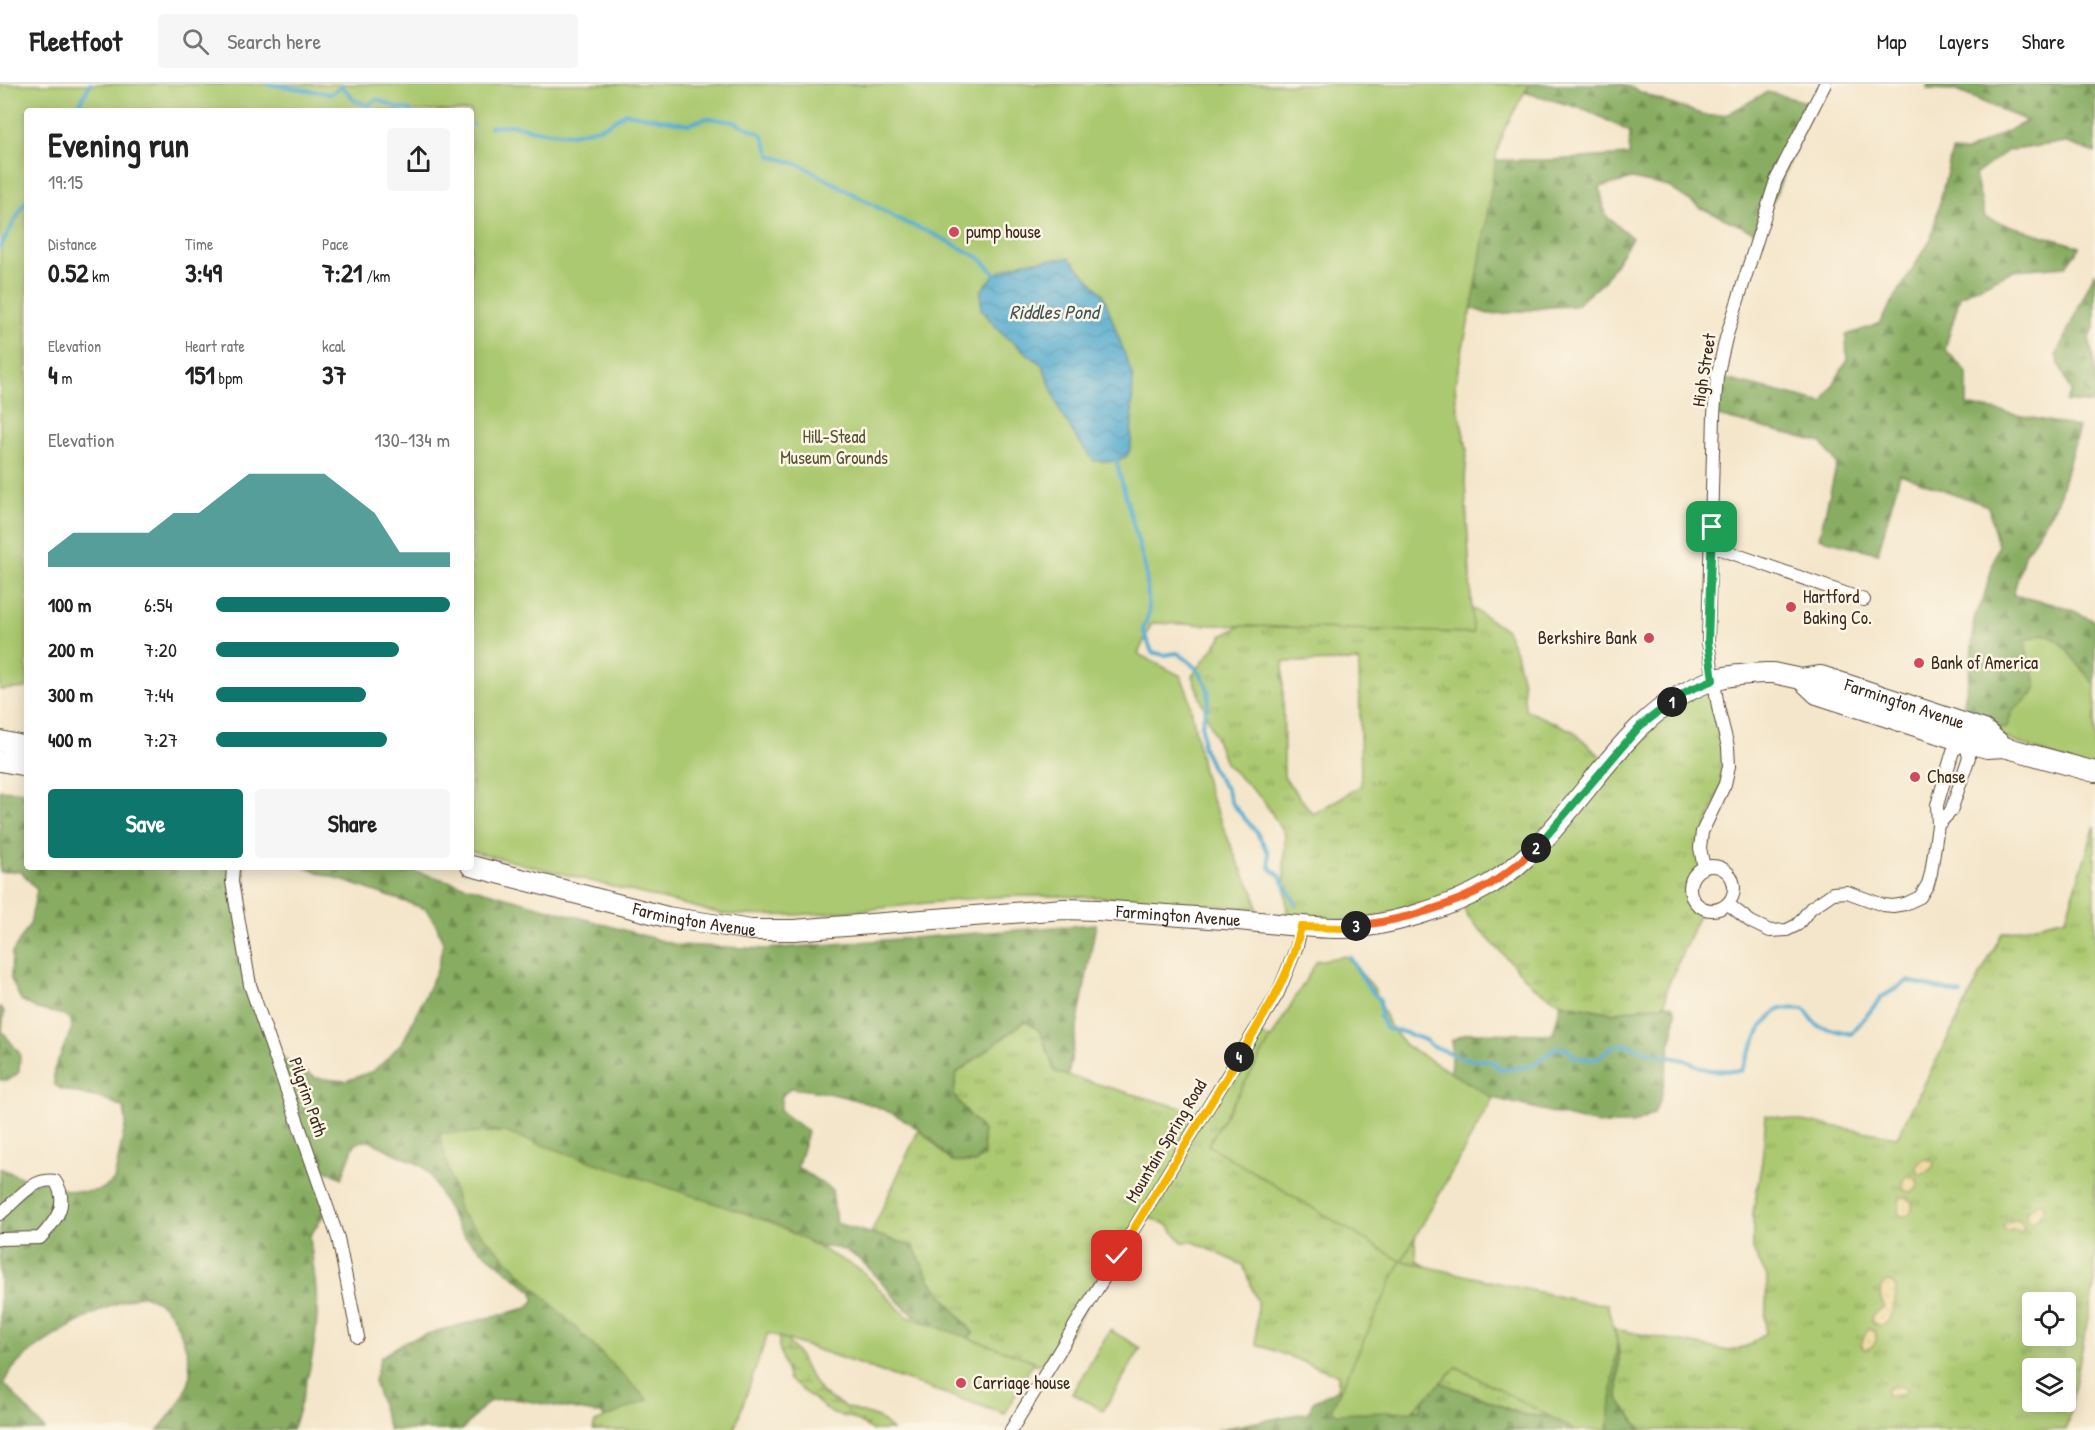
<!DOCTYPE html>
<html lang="en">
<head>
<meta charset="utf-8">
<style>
  :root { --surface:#fff; --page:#f6f6f6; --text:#222; --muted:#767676; --line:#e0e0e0; --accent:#0f766e }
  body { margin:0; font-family:"Patrick Hand",sans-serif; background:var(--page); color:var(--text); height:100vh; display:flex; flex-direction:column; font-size:22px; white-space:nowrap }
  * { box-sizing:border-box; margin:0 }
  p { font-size:20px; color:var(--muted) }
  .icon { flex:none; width:33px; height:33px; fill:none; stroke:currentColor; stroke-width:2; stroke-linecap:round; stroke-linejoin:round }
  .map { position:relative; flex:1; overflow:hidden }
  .side { position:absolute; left:24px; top:24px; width:450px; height:762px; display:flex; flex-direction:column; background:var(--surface); border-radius:6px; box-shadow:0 3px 15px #0003 }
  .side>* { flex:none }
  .controls { position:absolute; left:2022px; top:1208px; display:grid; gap:12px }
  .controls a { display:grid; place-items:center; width:54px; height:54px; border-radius:6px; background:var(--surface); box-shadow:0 3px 15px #0003; font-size:30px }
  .pin { position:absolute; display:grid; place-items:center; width:51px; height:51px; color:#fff; margin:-26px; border-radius:12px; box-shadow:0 3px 9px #0006 }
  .km { position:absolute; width:30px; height:30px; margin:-15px; border-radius:50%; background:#222; color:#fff; font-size:16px; line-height:30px; text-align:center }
  .round { display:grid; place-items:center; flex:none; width:63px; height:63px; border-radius:6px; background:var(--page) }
  .summary { display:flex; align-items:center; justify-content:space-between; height:102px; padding:0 24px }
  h1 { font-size:33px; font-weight:700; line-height:45px }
  .stats { display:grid; grid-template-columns:repeat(3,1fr); gap:9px; height:102px; padding:6px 24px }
  .stats div { display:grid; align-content:center }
  .stats b { font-size:26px; font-weight:700 }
  .stats small { font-size:16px; font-weight:400 }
  .stats p { font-size:16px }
  .chart { height:168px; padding:12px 24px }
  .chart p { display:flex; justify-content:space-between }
  .chart svg { width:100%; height:108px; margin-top:6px; fill:var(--accent); opacity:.7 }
  .primary-button { display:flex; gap:12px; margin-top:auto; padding:12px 24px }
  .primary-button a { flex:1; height:69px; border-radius:6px; background:var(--accent); color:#fff; font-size:24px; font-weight:700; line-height:69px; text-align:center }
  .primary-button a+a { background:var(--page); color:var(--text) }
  ul { padding:0 24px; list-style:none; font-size:20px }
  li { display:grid; grid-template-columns:96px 72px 1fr; align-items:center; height:45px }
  li i { height:15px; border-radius:8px; background:var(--accent) }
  header { display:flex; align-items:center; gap:36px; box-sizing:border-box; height:84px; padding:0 30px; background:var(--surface); border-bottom:2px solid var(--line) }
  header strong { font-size:28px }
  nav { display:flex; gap:33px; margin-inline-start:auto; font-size:21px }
  .search { width:420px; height:54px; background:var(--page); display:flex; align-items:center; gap:15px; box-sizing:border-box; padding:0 21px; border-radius:6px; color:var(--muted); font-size:22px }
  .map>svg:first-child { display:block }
  .grass { fill:url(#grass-tufts); stroke:#737a47; stroke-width:1.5; fill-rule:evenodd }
  .forest { fill:url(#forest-firs); stroke:#626c40; stroke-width:1.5 }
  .wetland { fill:url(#wetland-marsh); stroke:#737a47; stroke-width:1.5 }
  .sand { fill:url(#sand-dots); stroke:#94825e; stroke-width:1.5 }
  .park { fill:#abc970; stroke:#737a47; stroke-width:1.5 }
  .water { fill:url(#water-waves); stroke:#476a76; stroke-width:1.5 }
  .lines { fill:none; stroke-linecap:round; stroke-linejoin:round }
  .stream { stroke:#53aacf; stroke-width:4 }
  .street-casing { stroke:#574638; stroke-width:14 }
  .primary-casing { stroke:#574638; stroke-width:22 }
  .street { stroke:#fff; stroke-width:12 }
  .primary { stroke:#fff; stroke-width:20 }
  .split-1-casing { stroke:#fff; stroke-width:12 }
  .split-2-casing { stroke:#fff; stroke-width:12 }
  .split-3-casing { stroke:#fff; stroke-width:12 }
  .split-4-casing { stroke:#fff; stroke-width:12 }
  .split-5-casing { stroke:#fff; stroke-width:12 }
  .split-1 { stroke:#22a559; stroke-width:8 }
  .split-2 { stroke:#22a559; stroke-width:8 }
  .split-3 { stroke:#f0652b; stroke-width:8 }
  .split-4 { stroke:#f5b400; stroke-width:8 }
  .split-5 { stroke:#f5b400; stroke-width:8 }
  .poi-dot { fill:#d1495b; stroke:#fcf5e5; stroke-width:2 }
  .labels { text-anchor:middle; stroke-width:5; stroke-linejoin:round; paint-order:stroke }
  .poi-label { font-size:18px; fill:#3b2a1e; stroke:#fcf5e5; text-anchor:start }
  .street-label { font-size:18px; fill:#3b2a1e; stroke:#fcf5e5 }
  .park-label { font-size:18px; fill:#575232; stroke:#fcf5e5 }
  .water-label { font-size:20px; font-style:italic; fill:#43575c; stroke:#fcf5e5 }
</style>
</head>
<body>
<header>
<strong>Fleetfoot</strong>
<div class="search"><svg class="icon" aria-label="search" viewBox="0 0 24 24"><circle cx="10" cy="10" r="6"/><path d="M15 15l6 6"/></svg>Search here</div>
<nav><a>Map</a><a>Layers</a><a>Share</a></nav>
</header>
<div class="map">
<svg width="2095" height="1346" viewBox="0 0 2095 1346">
  <defs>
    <pattern id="grass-tufts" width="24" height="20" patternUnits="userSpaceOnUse" patternTransform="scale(1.5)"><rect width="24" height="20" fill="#abc970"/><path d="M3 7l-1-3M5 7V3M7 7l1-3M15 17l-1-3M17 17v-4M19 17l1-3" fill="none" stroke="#8ca35b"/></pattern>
    <pattern id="forest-firs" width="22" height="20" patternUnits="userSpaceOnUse" patternTransform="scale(1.5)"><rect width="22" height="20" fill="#88ad62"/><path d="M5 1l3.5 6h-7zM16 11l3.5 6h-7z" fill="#708d50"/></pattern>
    <pattern id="wetland-marsh" width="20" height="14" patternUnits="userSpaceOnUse" patternTransform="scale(1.5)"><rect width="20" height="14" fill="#abc970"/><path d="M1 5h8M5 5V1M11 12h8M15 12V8" fill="none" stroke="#8ca35b"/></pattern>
    <pattern id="sand-dots" width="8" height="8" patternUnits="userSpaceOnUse" patternTransform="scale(1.5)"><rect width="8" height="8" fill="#eeda9e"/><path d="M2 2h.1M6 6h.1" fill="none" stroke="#cdbb88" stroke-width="1.8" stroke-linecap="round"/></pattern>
    <pattern id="water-waves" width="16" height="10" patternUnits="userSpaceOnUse" patternTransform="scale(1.5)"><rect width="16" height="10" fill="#53aacf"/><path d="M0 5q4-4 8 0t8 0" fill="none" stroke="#468ba7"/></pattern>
  </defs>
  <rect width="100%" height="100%" fill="#fcf5e5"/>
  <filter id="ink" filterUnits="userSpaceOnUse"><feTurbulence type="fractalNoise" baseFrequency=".0167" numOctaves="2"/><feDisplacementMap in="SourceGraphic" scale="12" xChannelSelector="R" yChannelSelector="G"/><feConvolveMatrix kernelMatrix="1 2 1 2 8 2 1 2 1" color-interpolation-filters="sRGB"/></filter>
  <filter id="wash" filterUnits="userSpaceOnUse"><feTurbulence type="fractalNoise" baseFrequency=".008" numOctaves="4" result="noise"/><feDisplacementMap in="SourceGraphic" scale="24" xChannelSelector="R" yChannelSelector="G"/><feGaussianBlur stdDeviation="1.35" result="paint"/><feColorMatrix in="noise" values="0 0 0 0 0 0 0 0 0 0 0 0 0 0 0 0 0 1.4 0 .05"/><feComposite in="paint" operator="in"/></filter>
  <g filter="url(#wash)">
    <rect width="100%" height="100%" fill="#f4e6cb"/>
    <g class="grass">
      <path d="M1429 524 1475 526 1506 546 1516 569 1523 598 1525 626 1573 647 1608 679 1713 596 1729 682 1708 737 1704 784C1687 794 1686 811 1702 824L1667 904 1665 920 1613 929 1561 919 1535 904 1467 832 1460 815 1425 828 1288 841 1284 784 1285 750 1263 716 1225 679 1192 592 1223 551 1255 535ZM1359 577 1361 702 1313 730 1284 693 1283 578Z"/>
      <path d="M2095 742V1198L2066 1346H1641L1618 1314 1619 1267 1614 1245 1729 1267 1747 1262 1765 1249 1767 1193 1753 1166V1129L1762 1077 1766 1031 1897 1053 2002 849 2066 834ZM2032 1218H2066V1251H2032ZM2032 1284H2066V1317H2032Z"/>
      <polygon points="1025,937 1040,947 1055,988 1203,1030 1255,947 1419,1029 1415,1158 1417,1177 1447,1194 1555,1333 1523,1331 1487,1316 1420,1326 1394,1326 1338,1305 1338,1291 1256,1260 1257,1217 1243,1181 1194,1158 1182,1158 1168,1141 1142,1131 1052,1278 1031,1281 994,1267 968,1254 973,1249 930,1196 913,1162 871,1149 919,1045 952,1078 983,1047 953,1012 956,990"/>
    </g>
    <g class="forest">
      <polygon points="1495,0 1622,0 1667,19 1709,32 1728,30 1767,8 1814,20 1759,150 1701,124 1669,103 1632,95 1600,103 1605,131 1632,154 1604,197 1575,222 1549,223 1509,229 1488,230 1465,222 1457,76 1551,76 1629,71 1630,48 1587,26"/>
      <path d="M1928 0H2095V69L2065 58 2007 67 1975 91 1985 134 2080 163 2066 182 2014 186 1960 212 1945 265 1967 289V321L2079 343 2058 417 2024 472 2013 511 2065 523 2095 537V601L2059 557 2043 550 2028 555 2026 556C2025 571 2034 582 2036 597 2038 611 2022 617 2015 626 2011 631 2009 637 2007 643L1984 646 1962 630 1971 579 1974 534 1983 516 1998 462 1988 422 1900 390 1878 469 1819 454 1837 380 1822 359 1714 331 1717 293 1823 319 1847 276 1846 251 1879 240 1931 155 1952 67 1966 68 2027 37 1955 6 1927 5Z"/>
      <polygon points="2095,188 2095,242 2089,254 2095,285 2095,320 2066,317 2071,308 2056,272"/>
      <path d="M0 706 27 708V783H244L240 852 274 970 316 994 346 997 373 987 386 976 404 956 438 884 443 859 436 840 426 825 303 783H399L677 861 767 865 1096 840 1068 992 1055 988 1040 947 1025 937 956 990 954 1012 983 1047 984 1072 975 1079 952 1078C941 1067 931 1054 918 1045 883 1019 833 1008 790 1004L782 1012 780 1027 808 1048 797 1083 832 1106 836 1139 913 1162 930 1196 973 1249 964 1257C946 1248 925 1240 910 1228 883 1208 865 1163 827 1163 821 1163 814 1165 808 1166L493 1046 467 1057 682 1307 617 1346 601 1330 510 1314 488 1318 462 1346H389L374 1297 381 1273 406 1257 444 1245 527 1224 534 1217 533 1208 465 1153 457 1142 429 1089 422 1082 370 1057H362L354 1061 342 1094 314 1080 328 1125 310 1152C312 1178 318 1206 317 1232 315 1271 305 1309 292 1346H158C169 1332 184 1316 189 1298 194 1278 179 1237 165 1223 159 1218 150 1214 144 1211 111 1217 31 1260 11 1287 8 1290 6 1295 4 1299L45 1346H0V1084L34 1099 46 1095C51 1099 57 1104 63 1105 80 1109 102 1110 114 1096L126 1038 124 1024 110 1017 61 1005 54 1000V986L72 944 71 937 64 931 37 925 21 916 11 895 12 869 30 840 37 806 21 787 0 788Z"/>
      <polygon points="1561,919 1613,929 1665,920 1673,922 1676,929 1661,1015 1653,1030 1633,1040 1597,1040 1458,1005 1450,995 1452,956 1468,949 1553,950"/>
      <polygon points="0,923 4,927 2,947 20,970 19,988 9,996 0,996"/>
      <polygon points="1594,1236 1614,1244 1619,1267 1618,1314 1641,1346 1216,1346 1309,1328 1313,1318 1338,1305 1394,1326 1420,1326 1433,1296 1487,1316 1522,1331 1555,1333"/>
    </g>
    <polygon class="wetland" points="779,1246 800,1273 807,1288 823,1310 845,1323 878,1334 892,1346 872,1346 852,1334 833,1330 789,1296 779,1263"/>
    <g class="sand">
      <path d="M1930 1075 1934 1078 1933 1083 1924 1090H1919L1916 1084C1918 1077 1923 1075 1930 1075Z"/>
      <circle cx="1910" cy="1100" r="8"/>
      <polygon points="1900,1113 1907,1113 1913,1119 1911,1128 1906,1132 1901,1132 1898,1128"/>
      <polygon points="2039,1119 2043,1120 2044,1127 2034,1137 2030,1138 2026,1133 2026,1128"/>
      <polygon points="2017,1135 2024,1141 2022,1148 2020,1149 2014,1145 2006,1148 2003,1143 2005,1139"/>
      <path d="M1887 1197 1891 1198 1896 1204C1896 1217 1892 1251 1872 1239V1232L1884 1223C1880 1213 1876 1205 1887 1197Z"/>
      <polygon points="1869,1245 1876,1248 1876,1257 1873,1262 1865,1266 1861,1261 1867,1246"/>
      <polygon points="1893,1302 1905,1303 1906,1307 1901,1311 1887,1312 1886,1309 1887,1305"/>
    </g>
    <g class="park">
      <path d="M0 0H1529L1503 48 1497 68 1475 207 1455 300 1456 317 1467 364 1465 397 1473 549 1152 539 1138 570 1181 592 1189 613 1203 687 1210 711 1239 781 1254 809 1257 825C1170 818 1081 809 994 813 903 819 813 837 722 830L471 767V27H27V604L0 606Z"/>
      <polygon points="2044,550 2059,557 2095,601 2095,688 1984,646 2007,643 2012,628 2033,610 2035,605 2036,598 2026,566 2026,556"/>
      <polygon points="1346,872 1374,904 1388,939 1405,961 1493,1014 1402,1177 1583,1218 1607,1220 1617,1258 1608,1346 1575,1346 1457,1283 1412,1327 1335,1330 1332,1324 1401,1177 1208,1061 1317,877"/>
      <polygon points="504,1048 773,1139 861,1186 906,1232 1034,1277 1005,1330 768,1249 734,1346 593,1346 595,1338 648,1316 460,1129 439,1049"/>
      <polygon points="1110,1246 1141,1264 1103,1327 1072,1309"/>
    </g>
    <polygon class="water" points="1069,174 1103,210 1133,293 1131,363 1127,372 1116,377 1094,377 1077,355 1060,327 1043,282 1002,250 981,225 981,207 994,191 1008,184 1025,178"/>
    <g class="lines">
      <g class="stream">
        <polyline points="268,0 331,10 342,2 355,17 369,21 377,15 395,23 411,27"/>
        <polyline points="76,27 90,0"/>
        <polyline points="471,41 473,41"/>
        <polyline points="490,43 512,41 540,47 572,50 603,43 626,29 688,40 708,34 734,38 762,50 771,72 801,81 904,138 931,149 980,174 998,193"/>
        <polyline points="0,163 27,115"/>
        <path d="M1115 373 1146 487 1149 528 1143 546 1152 568 1164 571 1177 569C1194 579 1212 598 1208 619 1207 626 1202 635 1202 642 1202 650 1204 654 1202 661L1214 688 1227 706 1231 718 1257 749 1268 768 1270 784 1280 792 1297 822"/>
        <polyline points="1350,873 1368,903 1380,916 1381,927 1380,933 1386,945 1403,948 1425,956 1432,962 1462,974 1491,977 1501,986 1532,982 1555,964 1567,965 1576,974 1596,975 1613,962 1630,961 1646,968 1684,976 1708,986 1741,987 1762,942 1780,924 1804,925 1818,942 1851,950 1882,913 1908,897 1961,910"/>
      </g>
    </g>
  </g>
  <g filter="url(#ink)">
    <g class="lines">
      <defs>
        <g id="street">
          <polyline points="1712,462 1864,516"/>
          <circle cx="1712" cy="804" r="22"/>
          <polyline points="233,783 232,798 250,901 338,1154 358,1253"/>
          <polyline points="1704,784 1700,764 1702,748 1725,700 1729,682 1728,663 1718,623 1708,558 1714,331 1717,293 1726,254 1776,96 1825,0"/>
          <polyline points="1728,820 1751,838 1770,847 1787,846 1797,841 1811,824 1833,809 1847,808 1883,821 1893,822 1905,820 1920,813 1928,800 1931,789 1938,741 1937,721 1953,667 1965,658 1969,673 1951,727 1938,741"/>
          <path d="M0 1130C17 1117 32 1093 55 1097 70 1119 56 1137 40 1154L0 1155"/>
          <polyline points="1011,1346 1278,909 1297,862 1301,843"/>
        </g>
        <g id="primary">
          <polyline points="1801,595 1817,610 1965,658 1987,664 2004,663 2095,688"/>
          <polyline points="0,657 27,663"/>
          <polyline points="0,677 27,682"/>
          <path id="s1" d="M471 782 667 833 751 846H794L1064 825 1097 826C1144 829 1191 833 1238 836 1273 839 1307 844 1342 844 1387 843 1451 823 1489 801 1577 749 1612 632 1711 597 1727 591 1748 590 1765 589H1773L1801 595 1821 592 1984 646 2004 663"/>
        </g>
      </defs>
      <use href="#street" class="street-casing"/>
      <use href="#primary" class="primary-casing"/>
      <use href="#street" class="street"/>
      <use href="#primary" class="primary"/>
    </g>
  </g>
  <g class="lines" filter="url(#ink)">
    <defs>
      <polyline id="split-1" points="1672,618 1687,607 1713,596 1708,558 1712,443"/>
      <polyline id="split-2" points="1536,764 1640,642 1672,618"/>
      <path id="split-3" d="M1356 842C1402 836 1448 824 1489 801 1506 791 1521 777 1536 764"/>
      <path id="split-4" d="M1239 973C1264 931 1291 891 1301 843L1345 844 1356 842"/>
      <polyline id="split-5" points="1117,1172 1239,973"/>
    </defs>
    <use href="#split-1" class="split-1-casing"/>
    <use href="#split-2" class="split-2-casing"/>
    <use href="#split-3" class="split-3-casing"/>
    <use href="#split-4" class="split-4-casing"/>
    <use href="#split-5" class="split-5-casing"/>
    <use href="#split-1" class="split-1"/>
    <use href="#split-2" class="split-2"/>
    <use href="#split-3" class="split-3"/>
    <use href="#split-4" class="split-4"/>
    <use href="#split-5" class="split-5"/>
  </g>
  <g class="poi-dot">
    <circle cx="954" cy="148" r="6"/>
    <circle cx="1791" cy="523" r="6"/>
    <circle cx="1649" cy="554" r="6"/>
    <circle cx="1919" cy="579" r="6"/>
    <circle cx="1915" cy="693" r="6"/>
    <circle cx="961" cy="1299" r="6"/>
  </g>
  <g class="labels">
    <g class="poi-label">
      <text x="966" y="154">pump house</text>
      <text x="1803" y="519">Hartford<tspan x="1803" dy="21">Baking Co.</tspan></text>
      <text x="1637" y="560" text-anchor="end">Berkshire Bank</text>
      <text x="1931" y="585">Bank of America</text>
      <text x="1927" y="699">Chase</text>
      <text x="973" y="1305">Carriage house</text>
    </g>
    <g class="street-label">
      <text transform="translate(1704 286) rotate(-81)" y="6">High Street</text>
      <text dy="6" stroke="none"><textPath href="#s1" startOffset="1539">Farmington Avenue</textPath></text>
      <text dy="6" stroke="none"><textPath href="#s1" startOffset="716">Farmington Avenue</textPath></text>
      <text dy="6" stroke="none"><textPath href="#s1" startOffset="230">Farmington Avenue</textPath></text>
      <text transform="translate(308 1013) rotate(71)" y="6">Pilgrim Path</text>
      <text transform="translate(1166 1057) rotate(-59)" y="6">Mountain Spring Road</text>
    </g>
    <g class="park-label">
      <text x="834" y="359">Hill-Stead<tspan x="834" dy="21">Museum Grounds</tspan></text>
    </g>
    <g class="water-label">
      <text x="1054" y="235">Riddles Pond</text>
    </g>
  </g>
</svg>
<div class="controls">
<a><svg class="icon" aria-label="locate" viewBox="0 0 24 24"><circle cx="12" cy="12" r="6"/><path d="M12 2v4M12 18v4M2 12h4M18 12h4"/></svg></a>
<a><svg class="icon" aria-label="layers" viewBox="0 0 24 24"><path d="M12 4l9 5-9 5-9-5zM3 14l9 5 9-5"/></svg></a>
</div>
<div class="pin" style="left:1712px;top:443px;background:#1e9e55"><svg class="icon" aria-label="arrive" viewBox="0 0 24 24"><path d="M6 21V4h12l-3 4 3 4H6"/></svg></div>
<div class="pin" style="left:1117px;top:1172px;background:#d93025"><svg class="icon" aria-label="check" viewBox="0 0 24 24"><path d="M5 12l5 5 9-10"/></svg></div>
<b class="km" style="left:1672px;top:618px">1</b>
<b class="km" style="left:1536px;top:764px">2</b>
<b class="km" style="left:1356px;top:842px">3</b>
<b class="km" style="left:1239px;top:973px">4</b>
<section class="side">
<div class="summary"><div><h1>Evening run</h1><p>19:15</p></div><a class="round"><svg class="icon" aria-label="share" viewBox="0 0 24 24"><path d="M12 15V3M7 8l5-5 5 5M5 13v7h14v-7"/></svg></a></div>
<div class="stats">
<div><p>Distance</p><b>0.52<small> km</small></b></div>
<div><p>Time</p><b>3:49</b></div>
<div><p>Pace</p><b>7:21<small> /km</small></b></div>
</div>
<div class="stats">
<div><p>Elevation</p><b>4<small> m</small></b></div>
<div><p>Heart rate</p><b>151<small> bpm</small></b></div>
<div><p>kcal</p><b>37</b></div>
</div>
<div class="chart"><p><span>Elevation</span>130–134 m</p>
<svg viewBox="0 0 160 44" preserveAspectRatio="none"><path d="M0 44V38L10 30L20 30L30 30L40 30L50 22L60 22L70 14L80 6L90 6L100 6L110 6L120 14L130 22L140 38L150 38L160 38V44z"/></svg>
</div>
<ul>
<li><b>100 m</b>6:54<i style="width:100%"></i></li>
<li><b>200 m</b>7:20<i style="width:78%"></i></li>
<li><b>300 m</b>7:44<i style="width:64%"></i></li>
<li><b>400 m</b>7:27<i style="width:73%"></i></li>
</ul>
<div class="primary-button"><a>Save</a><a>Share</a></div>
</section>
</div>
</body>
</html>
